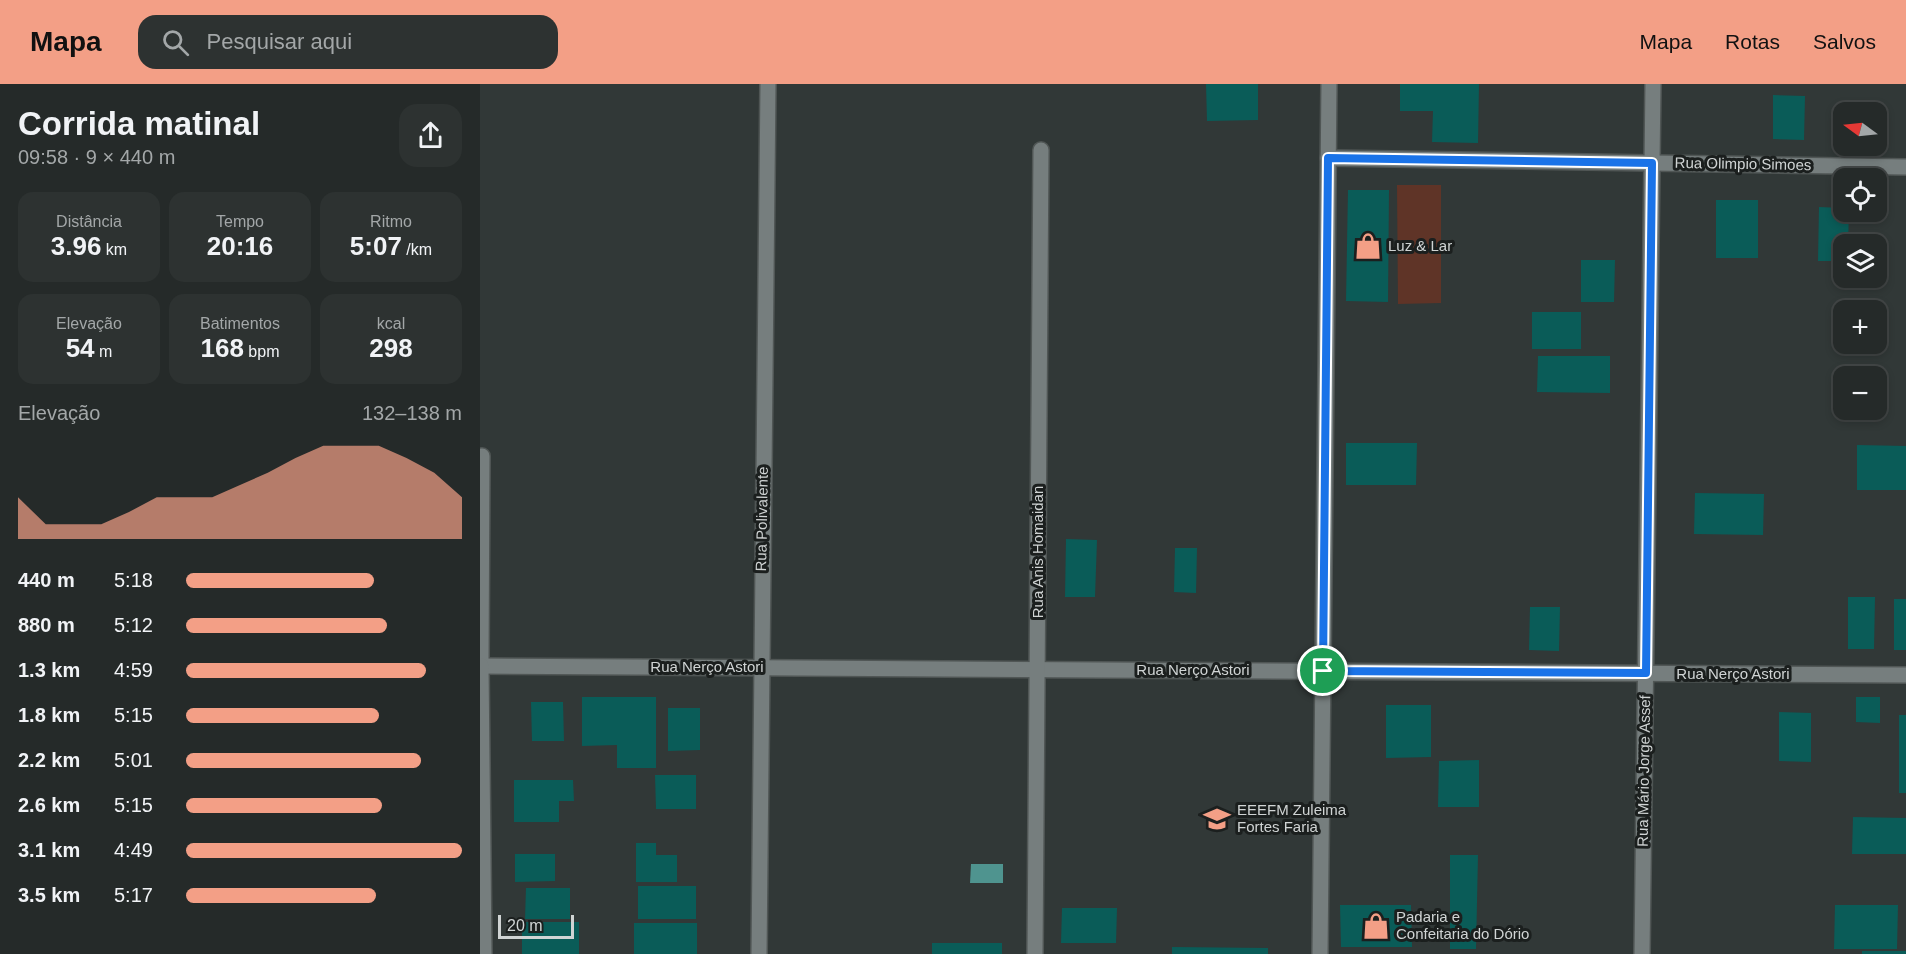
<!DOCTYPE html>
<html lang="pt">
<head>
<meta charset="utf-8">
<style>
  :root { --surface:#252a29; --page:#2d3231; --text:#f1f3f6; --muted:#a3a7a8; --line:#424646; --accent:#f39f86 }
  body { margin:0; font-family:Helvetica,sans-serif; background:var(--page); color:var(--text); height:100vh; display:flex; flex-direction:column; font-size:22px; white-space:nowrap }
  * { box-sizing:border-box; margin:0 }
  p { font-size:20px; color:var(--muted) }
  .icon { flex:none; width:33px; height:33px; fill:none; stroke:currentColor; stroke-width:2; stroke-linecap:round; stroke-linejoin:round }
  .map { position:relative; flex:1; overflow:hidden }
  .panel { display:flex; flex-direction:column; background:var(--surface); width:480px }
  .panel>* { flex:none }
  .needle { width:39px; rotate:285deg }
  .buttons { position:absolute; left:1353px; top:18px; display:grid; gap:12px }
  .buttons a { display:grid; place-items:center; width:54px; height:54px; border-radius:12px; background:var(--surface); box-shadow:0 3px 9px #0003,0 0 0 2px var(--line); font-size:30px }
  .scale { position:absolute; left:18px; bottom:15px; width:76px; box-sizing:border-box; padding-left:6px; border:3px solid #d0d4d4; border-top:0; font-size:16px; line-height:21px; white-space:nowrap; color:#d0d4d4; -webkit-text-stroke:4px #1b1f1e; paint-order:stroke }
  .pin { position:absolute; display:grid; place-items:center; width:51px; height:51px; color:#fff; margin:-26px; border:3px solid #fff; border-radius:50%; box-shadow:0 2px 6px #0007 }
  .round { display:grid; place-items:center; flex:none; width:63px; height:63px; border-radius:18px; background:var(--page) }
  .overview { display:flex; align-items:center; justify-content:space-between; height:102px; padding:0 18px }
  h1 { font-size:33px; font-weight:700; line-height:45px }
  .figures { display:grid; grid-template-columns:repeat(3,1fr); gap:9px; height:102px; padding:6px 18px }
  .figures div { display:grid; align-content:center; border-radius:15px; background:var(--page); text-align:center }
  .figures b { font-size:26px; font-weight:700 }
  .figures small { font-size:16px; font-weight:400 }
  .figures p { font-size:16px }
  .chart { height:168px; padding:12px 18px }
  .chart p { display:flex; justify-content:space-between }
  .chart svg { width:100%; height:108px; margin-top:6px; fill:var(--accent); opacity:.7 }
  ul { padding:0 18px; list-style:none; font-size:20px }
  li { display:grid; grid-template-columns:96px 72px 1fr; align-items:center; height:45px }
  li i { height:15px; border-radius:8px; background:var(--accent) }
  header { display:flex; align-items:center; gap:36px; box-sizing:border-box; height:84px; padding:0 30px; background:var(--accent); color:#111 }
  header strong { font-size:28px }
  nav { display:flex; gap:33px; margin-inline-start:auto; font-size:21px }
  .search { width:420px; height:54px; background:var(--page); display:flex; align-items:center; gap:15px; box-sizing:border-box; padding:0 21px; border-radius:18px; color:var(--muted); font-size:22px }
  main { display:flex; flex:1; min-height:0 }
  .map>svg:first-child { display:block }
  .green { fill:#5f3427 }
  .water { fill:#4f948f }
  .building { fill:#0a5c58 }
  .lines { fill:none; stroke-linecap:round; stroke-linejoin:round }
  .lane-casing { stroke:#505655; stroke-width:18 }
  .street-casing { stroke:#505655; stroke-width:18 }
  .secondary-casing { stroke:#505655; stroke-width:18 }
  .lane { stroke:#767e7e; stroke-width:15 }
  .street { stroke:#767e7e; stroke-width:15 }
  .secondary { stroke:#767e7e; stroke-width:15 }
  .route-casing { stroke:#fff; stroke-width:12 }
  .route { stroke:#1a73e8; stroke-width:8 }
  .labels { text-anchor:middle; stroke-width:6; stroke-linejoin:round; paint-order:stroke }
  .street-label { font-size:15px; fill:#d0d4d4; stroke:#1b1f1e }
  .poi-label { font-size:15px; fill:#d0d4d4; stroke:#1b1f1e; text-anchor:start }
</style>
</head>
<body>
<header>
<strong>Mapa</strong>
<div class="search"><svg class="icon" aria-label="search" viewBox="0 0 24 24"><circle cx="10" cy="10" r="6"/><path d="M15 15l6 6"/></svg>Pesquisar aqui</div>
<nav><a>Mapa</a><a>Rotas</a><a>Salvos</a></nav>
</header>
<main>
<section class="panel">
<div class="overview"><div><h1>Corrida matinal</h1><p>09:58 · 9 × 440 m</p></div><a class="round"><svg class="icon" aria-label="share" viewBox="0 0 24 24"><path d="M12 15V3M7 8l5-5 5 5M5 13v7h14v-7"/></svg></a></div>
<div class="figures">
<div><p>Distância</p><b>3.96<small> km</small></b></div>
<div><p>Tempo</p><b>20:16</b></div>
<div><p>Ritmo</p><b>5:07<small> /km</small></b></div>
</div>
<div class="figures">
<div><p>Elevação</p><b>54<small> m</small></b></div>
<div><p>Batimentos</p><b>168<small> bpm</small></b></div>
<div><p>kcal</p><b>298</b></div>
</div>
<div class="chart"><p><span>Elevação</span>132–138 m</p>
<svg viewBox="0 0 160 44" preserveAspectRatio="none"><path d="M0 44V27L10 38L20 38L30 38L40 33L50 27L60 27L70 27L80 22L90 17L100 11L110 6L120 6L130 6L140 11L150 17L160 27V44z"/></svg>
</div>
<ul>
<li><b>440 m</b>5:18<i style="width:68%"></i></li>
<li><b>880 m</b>5:12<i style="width:73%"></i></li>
<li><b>1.3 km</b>4:59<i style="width:87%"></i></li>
<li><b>1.8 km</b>5:15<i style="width:70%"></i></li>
<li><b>2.2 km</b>5:01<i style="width:85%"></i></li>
<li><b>2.6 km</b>5:15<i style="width:71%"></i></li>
<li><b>3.1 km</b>4:49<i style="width:100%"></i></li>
<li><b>3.5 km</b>5:17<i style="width:69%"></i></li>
</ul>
</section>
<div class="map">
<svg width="1426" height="870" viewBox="0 0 1426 870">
  <rect width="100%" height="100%" fill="#313837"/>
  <polygon class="green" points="917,101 961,101 961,219 918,220"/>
  <polygon class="water" points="491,780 523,780 523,799 490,799"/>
  <g class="building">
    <polygon points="726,0 778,0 778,36 727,37"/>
    <polygon points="920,0 999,0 998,59 952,58 953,27 920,27"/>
    <polygon points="1293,11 1325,12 1324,56 1293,55"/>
    <polygon points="868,106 909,106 908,218 866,217"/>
    <rect x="1236" y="116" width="42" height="58"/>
    <polygon points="1339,123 1364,124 1364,128 1369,128 1368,160 1364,160 1364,177 1338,177"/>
    <polygon points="1101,176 1135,176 1134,218 1101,218"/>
    <rect x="1052" y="228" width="49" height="37"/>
    <polygon points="1058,272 1130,272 1130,309 1057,308"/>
    <polygon points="866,359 937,359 936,401 866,401"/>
    <polygon points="1377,361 1426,362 1426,406 1377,406"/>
    <polygon points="1215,409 1284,410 1283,451 1214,450"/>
    <polygon points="586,455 617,456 615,513 585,513"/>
    <polygon points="695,464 717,464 716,509 694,508"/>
    <polygon points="1368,513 1395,513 1394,565 1368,565"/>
    <rect x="1414" y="515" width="12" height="51"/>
    <polygon points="1050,523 1080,523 1079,567 1049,566"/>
    <polygon points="102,613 176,613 176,684 137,684 137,661 102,662"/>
    <polygon points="1376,613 1400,613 1400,639 1376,638"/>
    <polygon points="51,618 83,618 84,657 52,657"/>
    <polygon points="906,621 951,621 951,673 906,674"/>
    <polygon points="188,624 220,624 220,666 188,667"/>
    <polygon points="1299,628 1331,629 1331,678 1299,677"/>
    <rect x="1419" y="631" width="7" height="78"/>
    <polygon points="999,676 999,723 958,723 959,677"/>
    <polygon points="175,691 216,691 216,725 176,725"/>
    <polygon points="34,696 93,696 94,717 79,717 79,738 34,738"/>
    <polygon points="1373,733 1426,734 1426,770 1372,770"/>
    <polygon points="156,759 176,759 176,771 197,771 197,798 156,798"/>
    <polygon points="35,770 75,770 75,797 35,798"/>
    <polygon points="970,771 998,771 996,865 970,865"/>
    <rect x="158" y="802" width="58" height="33"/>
    <polygon points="46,804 90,804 90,835 45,835"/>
    <polygon points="860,821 931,821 932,863 861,863"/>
    <polygon points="1355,821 1418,821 1417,865 1354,865"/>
    <polygon points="582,824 637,824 636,859 581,859"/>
    <rect x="42" y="838" width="57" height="32"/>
    <rect x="154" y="839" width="63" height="31"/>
    <rect x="452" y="859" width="70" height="11"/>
    <polygon points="692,863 788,864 788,870 692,870"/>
    <rect x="1382" y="867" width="44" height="3"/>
  </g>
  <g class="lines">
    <defs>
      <polyline id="lane" points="1,582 2,372"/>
      <g id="street">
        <polyline points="848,74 1426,83"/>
        <polyline points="0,582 1426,591"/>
        <polyline points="1,582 4,870"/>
        <polyline points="279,870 288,0"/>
        <polyline points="555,870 561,66"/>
        <polyline points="1162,870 1173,0"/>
      </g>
      <polyline id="secondary" points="840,870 849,0"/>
    </defs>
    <use href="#lane" class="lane-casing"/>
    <use href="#street" class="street-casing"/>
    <use href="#secondary" class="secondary-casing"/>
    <use href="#lane" class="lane"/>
    <use href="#street" class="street"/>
    <use href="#secondary" class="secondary"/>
  </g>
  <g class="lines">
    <defs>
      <polygon id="route" points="848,74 1172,79 1166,589 843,587"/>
    </defs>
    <use href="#route" class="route-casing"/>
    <use href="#route" class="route"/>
  </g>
  <defs>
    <symbol id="shop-bare" viewBox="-9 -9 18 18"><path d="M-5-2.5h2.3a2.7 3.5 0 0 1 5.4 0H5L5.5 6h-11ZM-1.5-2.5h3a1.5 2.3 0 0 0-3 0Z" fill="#f39f86" stroke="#1b1f1e" stroke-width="2.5" paint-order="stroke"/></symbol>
    <symbol id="school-bare" viewBox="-9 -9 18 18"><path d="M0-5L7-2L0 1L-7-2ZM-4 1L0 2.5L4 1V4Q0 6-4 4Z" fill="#f39f86" stroke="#1b1f1e" stroke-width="2.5" paint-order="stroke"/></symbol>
  </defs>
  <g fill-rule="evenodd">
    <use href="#shop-bare" x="869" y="143" width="38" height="38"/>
    <use href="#school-bare" x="718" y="716" width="38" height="38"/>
    <use href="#shop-bare" x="877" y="823" width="38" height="38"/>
  </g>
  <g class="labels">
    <g class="street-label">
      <text transform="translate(1263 80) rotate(1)" y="5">Rua Olimpio Simoes</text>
      <text transform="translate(282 435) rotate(-89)" y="5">Rua Polivalente</text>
      <text transform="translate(558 468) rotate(-90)" y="5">Rua Anis Homaidan</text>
      <text x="227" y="588">Rua Nerço Astori</text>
      <text x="713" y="591">Rua Nerço Astori</text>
      <text x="1253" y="595">Rua Nerço Astori</text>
      <text transform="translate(1164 687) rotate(-89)" y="5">Rua Mário Jorge Assef</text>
    </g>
    <g class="poi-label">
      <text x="908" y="167">Luz &amp; Lar</text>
      <text x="757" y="731">EEEFM Zuleima<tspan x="757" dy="17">Fortes Faria</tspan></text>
      <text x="916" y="838">Padaria e<tspan x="916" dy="17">Confeitaria do Dório</tspan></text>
    </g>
  </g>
</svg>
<div class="buttons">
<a><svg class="needle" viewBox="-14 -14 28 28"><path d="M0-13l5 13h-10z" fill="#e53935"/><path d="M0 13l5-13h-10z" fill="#a3a7a8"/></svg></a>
<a><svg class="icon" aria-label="locate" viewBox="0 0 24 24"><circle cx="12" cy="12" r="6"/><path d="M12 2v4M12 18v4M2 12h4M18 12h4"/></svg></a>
<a><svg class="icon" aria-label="layers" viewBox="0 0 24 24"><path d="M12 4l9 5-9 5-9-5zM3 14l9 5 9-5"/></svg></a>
<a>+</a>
<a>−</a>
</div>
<div class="scale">20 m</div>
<div class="pin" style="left:843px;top:587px;background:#1e9e55"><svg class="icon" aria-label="arrive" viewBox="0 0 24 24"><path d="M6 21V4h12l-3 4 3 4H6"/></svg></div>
</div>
</main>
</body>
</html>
